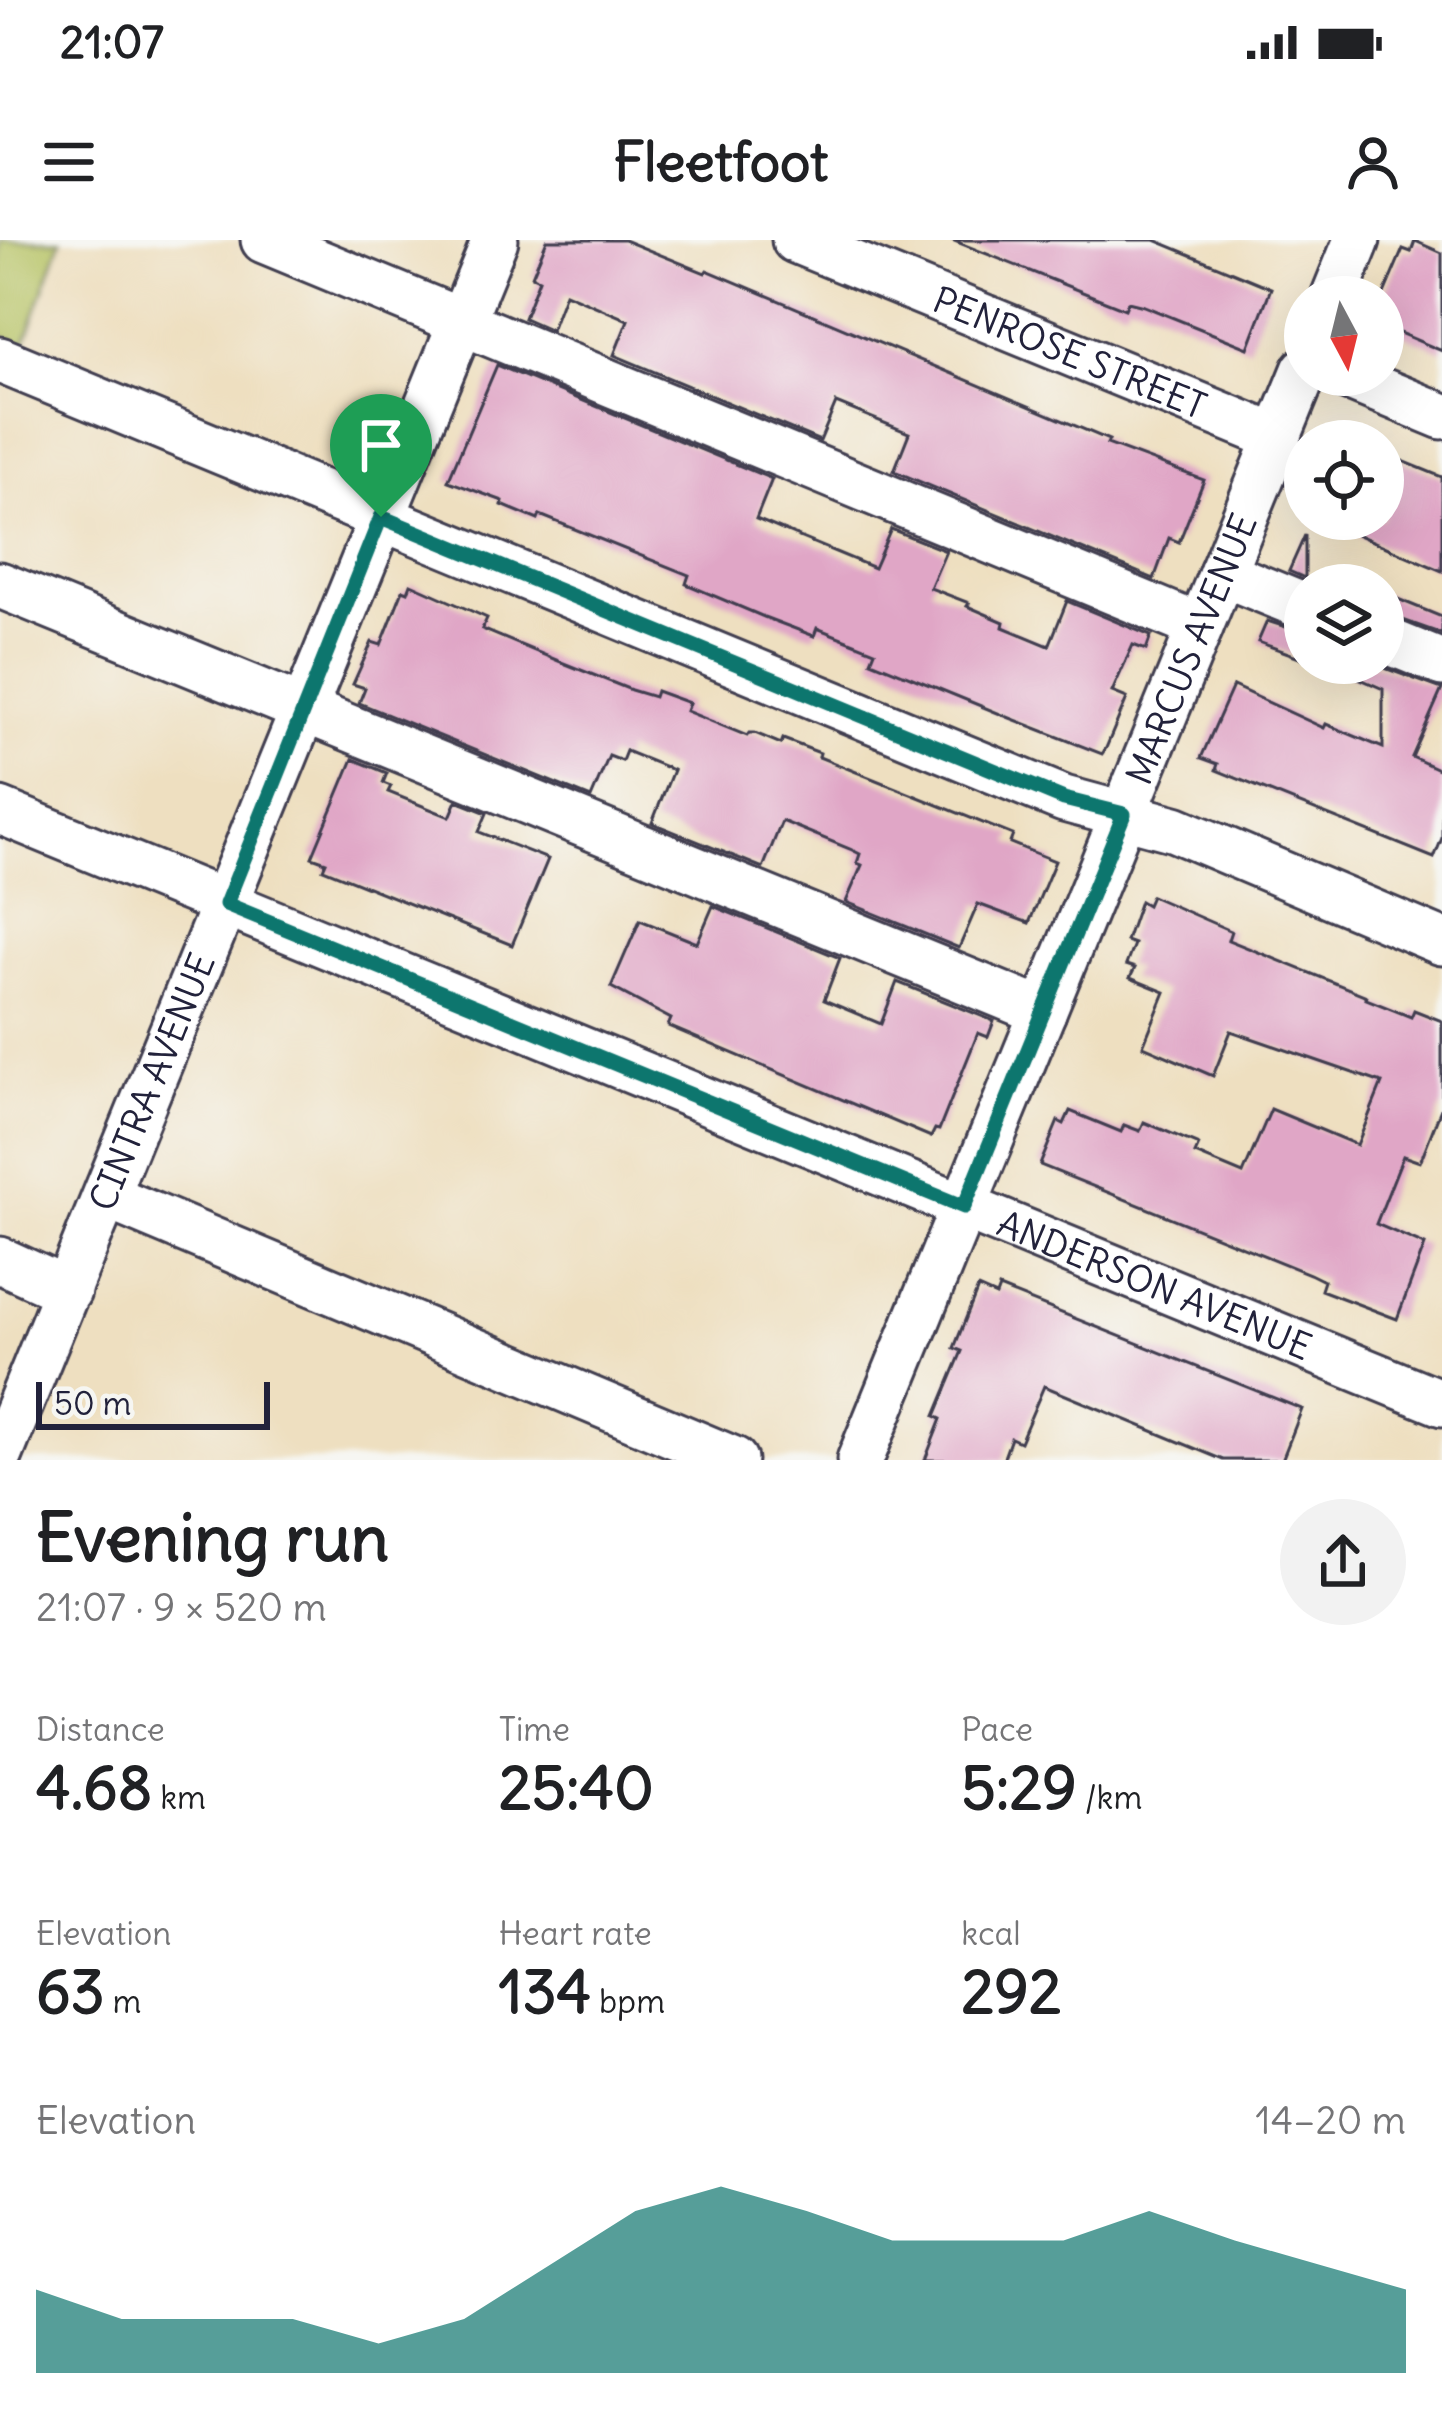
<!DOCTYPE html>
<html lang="en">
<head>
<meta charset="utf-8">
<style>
  :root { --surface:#fff; --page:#f2f2f2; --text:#202124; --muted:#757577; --accent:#0f766e }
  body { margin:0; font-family:Delius,sans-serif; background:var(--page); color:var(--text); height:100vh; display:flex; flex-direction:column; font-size:45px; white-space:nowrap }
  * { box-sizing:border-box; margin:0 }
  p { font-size:39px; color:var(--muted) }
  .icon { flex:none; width:66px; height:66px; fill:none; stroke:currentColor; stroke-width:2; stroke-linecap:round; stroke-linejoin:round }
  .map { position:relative; height:1220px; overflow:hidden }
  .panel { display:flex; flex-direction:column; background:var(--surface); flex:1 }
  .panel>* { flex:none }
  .needle { width:78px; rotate:173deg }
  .tools { position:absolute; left:1284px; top:36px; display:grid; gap:24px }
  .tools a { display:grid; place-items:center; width:120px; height:120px; border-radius:50%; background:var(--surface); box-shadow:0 12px 48px #0002; font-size:60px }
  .scale { position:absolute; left:36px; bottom:30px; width:234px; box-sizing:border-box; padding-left:12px; border:6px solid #22223b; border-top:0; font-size:33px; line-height:42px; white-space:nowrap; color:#22223b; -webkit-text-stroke:9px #f6f6f2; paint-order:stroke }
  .pin { position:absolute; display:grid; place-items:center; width:102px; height:102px; color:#fff; margin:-123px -51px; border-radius:50% 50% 50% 0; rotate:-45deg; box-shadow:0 0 12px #0007 }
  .pin .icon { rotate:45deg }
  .round { display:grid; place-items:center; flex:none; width:126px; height:126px; border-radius:63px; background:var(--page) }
  .head { display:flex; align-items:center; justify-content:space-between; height:204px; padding:0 36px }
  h1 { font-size:66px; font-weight:800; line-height:90px }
  .metrics { display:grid; grid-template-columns:repeat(3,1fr); gap:18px; height:204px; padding:12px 36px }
  .metrics div { display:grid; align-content:center }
  .metrics b { font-size:60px; font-weight:800 }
  .metrics small { font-size:33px; font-weight:400 }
  .metrics p { font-size:33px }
  .chart { height:336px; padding:24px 36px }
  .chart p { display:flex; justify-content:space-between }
  .chart svg { width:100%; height:216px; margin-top:12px; fill:var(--accent); opacity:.7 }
  .status { display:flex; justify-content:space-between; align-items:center; height:84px; padding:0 60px; background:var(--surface); direction:ltr }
  .status svg { height:33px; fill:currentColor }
  header { display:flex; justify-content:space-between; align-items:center; height:156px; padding:0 36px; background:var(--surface); font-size:54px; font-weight:800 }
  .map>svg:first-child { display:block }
  .green { fill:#b6c264; stroke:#6c7250; stroke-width:3 }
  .building { fill:#e0a6c6 }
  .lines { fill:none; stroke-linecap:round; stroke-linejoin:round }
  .minor-casing { stroke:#413e4f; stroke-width:51 }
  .minor { stroke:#fff; stroke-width:45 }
  .route-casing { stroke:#fff; stroke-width:24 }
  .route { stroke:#0f766e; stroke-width:15 }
  .labels { text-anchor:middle; stroke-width:9; stroke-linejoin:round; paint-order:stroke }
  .street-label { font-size:36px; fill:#22223b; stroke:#f6f6f2 }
</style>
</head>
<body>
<div class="status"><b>21:07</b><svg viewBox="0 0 49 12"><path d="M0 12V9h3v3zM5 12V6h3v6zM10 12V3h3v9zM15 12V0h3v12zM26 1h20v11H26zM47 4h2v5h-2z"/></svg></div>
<header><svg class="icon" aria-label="menu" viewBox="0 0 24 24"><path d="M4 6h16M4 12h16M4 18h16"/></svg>Fleetfoot<svg class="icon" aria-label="person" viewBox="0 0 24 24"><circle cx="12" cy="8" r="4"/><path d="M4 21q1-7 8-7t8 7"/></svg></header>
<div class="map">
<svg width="1442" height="1220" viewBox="0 0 1442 1220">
  <rect width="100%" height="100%" fill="#f6f6f2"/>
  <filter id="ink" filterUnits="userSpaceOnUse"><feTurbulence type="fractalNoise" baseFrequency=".00833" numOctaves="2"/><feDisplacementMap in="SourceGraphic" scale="24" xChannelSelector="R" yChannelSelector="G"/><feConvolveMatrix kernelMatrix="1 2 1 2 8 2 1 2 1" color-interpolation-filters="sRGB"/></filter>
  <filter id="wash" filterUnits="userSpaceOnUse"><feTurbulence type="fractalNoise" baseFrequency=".004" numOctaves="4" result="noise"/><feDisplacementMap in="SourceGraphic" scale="48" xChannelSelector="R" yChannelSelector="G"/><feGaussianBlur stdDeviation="2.7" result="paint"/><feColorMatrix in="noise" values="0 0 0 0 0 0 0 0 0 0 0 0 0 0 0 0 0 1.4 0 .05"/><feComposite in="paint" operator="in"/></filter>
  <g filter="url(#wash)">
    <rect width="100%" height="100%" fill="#eedfc0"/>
    <polygon class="green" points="0,0 61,0 24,105 0,96"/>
    <g id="blocks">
      <g class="building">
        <polygon points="547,0 624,0 705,33 707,30 1109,200 1107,204 1204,240 1179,302 1169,298 1154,339 894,231 909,193 836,163 820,201 614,115 628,80 565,53 551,90 524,78 539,39 532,36"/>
        <polygon points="952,0 1155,0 1271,48 1248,108 1144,66 1128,62 1125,69"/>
        <polygon points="1415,1 1442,13 1442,111 1383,86 1383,56 1403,9 1411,12"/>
        <polygon points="497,125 772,239 756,279 792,294 874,328 891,289 946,311 930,348 969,363 967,366 1004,382 1003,387 1049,406 1067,361 1151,396 1146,410 1133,405 1112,452 1127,458 1106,508 1102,514 1010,478 871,421 875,411 817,388 814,396 764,377 686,344 689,335 540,275 538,280 502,265 503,261 448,241"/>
        <polygon points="1383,213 1442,237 1442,331 1321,279 1383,279"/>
        <polygon points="1305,295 1305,338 1289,331"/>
        <polygon points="411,344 487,378 482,389 561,422 631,450 654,457 656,451 689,463 686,471 747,496 749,493 755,493 781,504 783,499 820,513 819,517 1013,595 1010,603 1055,621 1029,683 978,664 959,708 846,662 862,625 857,623 860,614 850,609 782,581 763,628 652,583 673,530 626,511 622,521 609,516 591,558 359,463 365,448 353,444 372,402 381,405 403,350 408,352"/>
        <polygon points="1383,353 1442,377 1442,394 1383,373"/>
        <polygon points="1267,381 1305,393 1305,419 1258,402"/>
        <polygon points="1324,423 1371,423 1442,449 1412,517 1442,531 1442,598 1434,618 1216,530 1218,524 1201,518 1233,446 1324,488 1326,484 1383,508 1383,449"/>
        <polygon points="353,519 387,533 383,543 391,546 388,552 450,577 457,561 487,573 479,592 548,619 512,705 323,629 326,622 312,617"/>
        <polygon points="1151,656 1231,691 1228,700 1367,756 1366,759 1411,777 1414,770 1442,781 1442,866 1420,922 1403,916 1376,984 1425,1005 1397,1079 1321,1050 1324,1041 1310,1034 1040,925 1058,881 1064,884 1070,871 1121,892 1124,885 1140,891 1144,882 1199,905 1195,914 1243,934 1271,869 1357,905 1382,843 1231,791 1213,836 1143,806 1165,752 1130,738 1135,728 1126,725 1134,704 1126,701 1140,661 1147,665"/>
        <polygon points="713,666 840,718 824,760 881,784 897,742 994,781 988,797 978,793 939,890 935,889 931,897 668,786 671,779 611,747 640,680 697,703"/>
        <polygon points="978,1048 996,1056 999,1048 1302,1169 1282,1220 1223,1220 1044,1146 1020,1202 1011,1198 1003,1220 925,1220 941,1179 935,1176 962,1111 954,1108"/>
      </g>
    </g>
  </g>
  <g filter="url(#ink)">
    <use href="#blocks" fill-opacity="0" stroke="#413e4f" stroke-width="3"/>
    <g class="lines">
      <defs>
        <g id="minor">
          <polyline points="264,0 1200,387"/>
          <path id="s1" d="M795 0 1278 198"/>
          <polyline points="1334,57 1357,0"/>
          <polyline points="0,120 1064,559 1175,589 1442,702"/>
          <polyline points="1343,135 1442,176"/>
          <polyline points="1222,333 1305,367"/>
          <polyline points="0,345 1043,772"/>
          <polyline points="1383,399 1442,423"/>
          <path id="s2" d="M0 571 1442 1163"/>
          <polyline points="106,956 734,1220"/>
          <polyline points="0,1020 68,1051"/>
          <path id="s3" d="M0 1214 495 0"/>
          <path id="s4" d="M860 1220 1305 130"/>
        </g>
      </defs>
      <use href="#minor" class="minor-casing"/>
      <use href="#minor" class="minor"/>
    </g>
  </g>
  <g class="lines" filter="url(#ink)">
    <defs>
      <polygon id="route" points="381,277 1064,559 1124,574 964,967 226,664"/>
    </defs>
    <use href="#route" class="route-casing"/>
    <use href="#route" class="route"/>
  </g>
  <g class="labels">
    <g class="street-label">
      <text dy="13" stroke="none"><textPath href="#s1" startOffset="297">PENROSE STREET</textPath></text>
      <text dy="13" stroke="none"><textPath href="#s4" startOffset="876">MARCUS AVENUE</textPath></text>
      <text dy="13" stroke="none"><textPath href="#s3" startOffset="402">CINTRA AVENUE</textPath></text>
      <text dy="13" stroke="none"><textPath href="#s2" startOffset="1248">ANDERSON AVENUE</textPath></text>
    </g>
  </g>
</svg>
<div class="tools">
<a><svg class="needle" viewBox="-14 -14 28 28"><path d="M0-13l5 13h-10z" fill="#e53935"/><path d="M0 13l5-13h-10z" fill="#757577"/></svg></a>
<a><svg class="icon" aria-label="locate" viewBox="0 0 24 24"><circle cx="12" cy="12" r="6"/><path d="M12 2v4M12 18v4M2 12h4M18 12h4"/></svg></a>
<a><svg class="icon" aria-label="layers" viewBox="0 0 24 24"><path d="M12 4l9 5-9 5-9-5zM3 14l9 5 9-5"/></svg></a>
</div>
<div class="scale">50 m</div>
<div class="pin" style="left:381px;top:277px;background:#1e9e55"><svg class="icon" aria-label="arrive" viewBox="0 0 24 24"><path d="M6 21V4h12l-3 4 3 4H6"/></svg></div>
</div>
<section class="panel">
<div class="head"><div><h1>Evening run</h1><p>21:07 · 9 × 520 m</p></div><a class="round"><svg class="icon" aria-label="share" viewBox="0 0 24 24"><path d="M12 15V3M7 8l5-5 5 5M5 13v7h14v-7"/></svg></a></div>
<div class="metrics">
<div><p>Distance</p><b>4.68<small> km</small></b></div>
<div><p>Time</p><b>25:40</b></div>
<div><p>Pace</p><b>5:29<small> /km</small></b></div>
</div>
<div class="metrics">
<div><p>Elevation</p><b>63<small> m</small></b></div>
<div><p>Heart rate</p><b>134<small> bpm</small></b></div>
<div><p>kcal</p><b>292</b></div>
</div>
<div class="chart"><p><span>Elevation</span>14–20 m</p>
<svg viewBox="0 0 160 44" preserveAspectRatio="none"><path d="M0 44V27L10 33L20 33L30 33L40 38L50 33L60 22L70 11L80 6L90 11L100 17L110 17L120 17L130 11L140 17L150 22L160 27V44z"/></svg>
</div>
</section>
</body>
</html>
